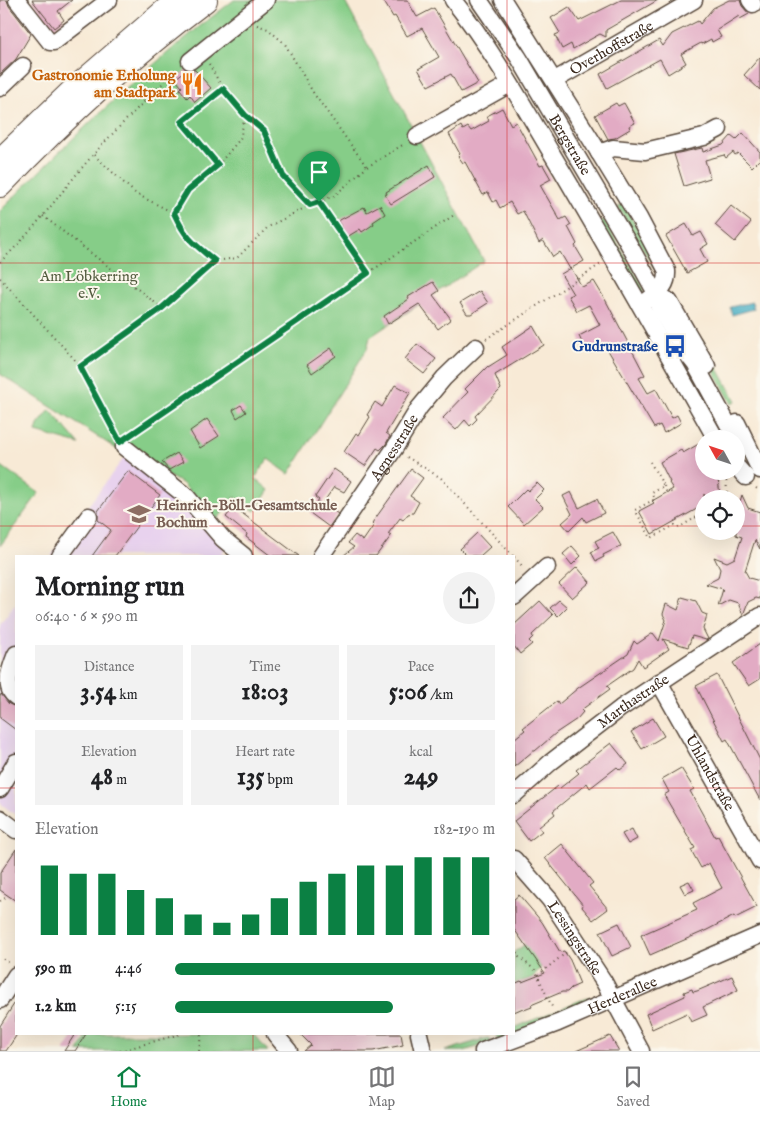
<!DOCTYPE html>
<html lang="en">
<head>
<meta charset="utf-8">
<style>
  :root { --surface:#fff; --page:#f2f2f2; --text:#202124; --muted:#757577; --line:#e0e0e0; --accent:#0b8043 }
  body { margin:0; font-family:"IM FELL English",serif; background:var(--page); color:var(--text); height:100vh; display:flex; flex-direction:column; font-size:19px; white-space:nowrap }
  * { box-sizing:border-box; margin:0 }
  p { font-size:16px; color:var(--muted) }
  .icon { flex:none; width:28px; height:28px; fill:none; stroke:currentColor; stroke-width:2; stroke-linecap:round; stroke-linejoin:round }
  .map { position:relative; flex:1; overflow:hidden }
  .drawer { position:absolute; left:15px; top:555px; width:500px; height:480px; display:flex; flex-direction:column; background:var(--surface); border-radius:0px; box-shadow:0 5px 20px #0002 }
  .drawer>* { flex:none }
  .needle { width:32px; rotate:310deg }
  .controls { position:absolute; left:695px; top:430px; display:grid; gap:10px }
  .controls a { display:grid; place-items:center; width:50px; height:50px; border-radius:50%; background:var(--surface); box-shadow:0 5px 20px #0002; font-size:25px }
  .pin { position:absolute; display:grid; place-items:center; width:42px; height:42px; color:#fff; margin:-51px -21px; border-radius:50% 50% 50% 0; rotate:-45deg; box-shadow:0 0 5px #0007 }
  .pin .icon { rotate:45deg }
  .round { display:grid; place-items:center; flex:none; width:52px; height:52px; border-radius:26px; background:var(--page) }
  .headline { display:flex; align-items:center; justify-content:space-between; height:85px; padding:0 20px }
  h1 { font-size:28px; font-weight:800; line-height:38px }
  .metrics { display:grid; grid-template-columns:repeat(3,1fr); gap:8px; height:85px; padding:5px 20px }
  .metrics div { display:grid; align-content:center; border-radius:0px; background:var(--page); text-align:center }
  .metrics b { font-size:25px; font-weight:800 }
  .metrics small { font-size:14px; font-weight:400 }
  .metrics p { font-size:14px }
  .chart { height:140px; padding:10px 20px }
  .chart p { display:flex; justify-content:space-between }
  .chart svg { width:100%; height:90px; margin-top:5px; stroke:var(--accent); stroke-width:6 }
  ul { padding:0 20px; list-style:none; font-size:16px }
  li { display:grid; grid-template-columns:80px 60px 1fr; align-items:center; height:38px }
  li i { height:12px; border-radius:6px; background:var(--accent) }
  .tab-bar { display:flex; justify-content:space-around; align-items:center; height:70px; border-top:1px solid var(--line); background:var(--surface); font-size:14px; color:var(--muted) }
  .tab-bar a { display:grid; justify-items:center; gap:2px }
  .tab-bar .active { color:var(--accent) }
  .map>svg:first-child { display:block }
  .built { fill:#e8d2ee }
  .green { fill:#86cd88; stroke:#607c53 }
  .water { fill:#41aac1; stroke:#3e6a70 }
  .building { fill:#e2abc4 }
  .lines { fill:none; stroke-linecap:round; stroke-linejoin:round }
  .minor-casing { stroke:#57473a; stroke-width:19 }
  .highway-casing { stroke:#57473a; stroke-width:26 }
  .path { stroke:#57473a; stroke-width:2; stroke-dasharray:1 4; stroke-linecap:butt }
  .minor { stroke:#fff; stroke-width:16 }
  .highway { stroke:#fff; stroke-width:24 }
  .route-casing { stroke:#fff; stroke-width:10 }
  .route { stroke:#0b8043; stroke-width:6 }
  .grid { fill:none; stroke:#d62828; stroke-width:1; stroke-opacity:0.55 }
  .labels { text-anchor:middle; stroke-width:4; stroke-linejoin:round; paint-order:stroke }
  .street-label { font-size:15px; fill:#3b2a1e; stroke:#fbf7ec }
  .food-label { font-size:15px; font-weight:bold; fill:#c56008; stroke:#fbf7ec; text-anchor:end }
  .park-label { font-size:15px; fill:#525b3e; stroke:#fbf7ec }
  .transit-label { font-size:15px; font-weight:bold; fill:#164399; stroke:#fbf7ec; text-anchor:end }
  .education-label { font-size:15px; font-weight:bold; fill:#785e54; stroke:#fbf7ec; text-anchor:start }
</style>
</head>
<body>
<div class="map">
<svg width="760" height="1051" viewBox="0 0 760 1051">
  <rect width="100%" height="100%" fill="#fbf7ec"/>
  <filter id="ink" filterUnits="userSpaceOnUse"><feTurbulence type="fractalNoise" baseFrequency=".02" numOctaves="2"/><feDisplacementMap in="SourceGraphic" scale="10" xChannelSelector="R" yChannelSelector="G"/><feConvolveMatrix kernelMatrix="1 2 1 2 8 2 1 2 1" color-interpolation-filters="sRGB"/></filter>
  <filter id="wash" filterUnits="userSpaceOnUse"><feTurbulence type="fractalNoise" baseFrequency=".0096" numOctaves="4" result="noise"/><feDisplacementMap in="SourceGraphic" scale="20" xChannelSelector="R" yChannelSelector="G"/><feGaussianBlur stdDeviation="1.12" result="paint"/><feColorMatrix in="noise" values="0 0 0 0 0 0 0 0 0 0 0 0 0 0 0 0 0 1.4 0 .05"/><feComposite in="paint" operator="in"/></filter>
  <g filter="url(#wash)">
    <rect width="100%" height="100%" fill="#f8ead6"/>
    <g class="built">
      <polygon points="126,455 182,495 225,549 222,552 227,556 51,556"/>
      <polygon points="16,603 16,815 0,803 0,625"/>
    </g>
    <g class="green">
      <path d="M234 0H344L484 261 370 337 367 349 289 474 268 459 255 478 269 490 255 511 235 497 217 520 182 483 126 455 0 374V211C74 136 149 63 234 0Z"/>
      <polygon points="623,204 663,270 659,276 618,207"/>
      <polygon points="604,220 644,289 643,293 641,293 599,223"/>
      <polygon points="702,340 736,401 732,404 698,342"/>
      <polygon points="50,410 79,444 36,432 38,425"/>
      <polygon points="0,465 39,493 0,546"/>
      <polygon points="526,944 541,967 532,978 514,984 514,952"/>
      <polygon points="586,998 598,998 498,1041 496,1035 514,1034 514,1028"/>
      <polygon points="89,1034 253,1034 268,1051 78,1051"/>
      <polygon points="487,1038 490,1039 491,1043 463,1051 445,1051"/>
    </g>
    <polygon class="water" points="752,302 754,309 732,315 730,307"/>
    <g id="blocks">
      <g class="building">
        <polygon points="0,0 7,0 9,6 31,34 16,59 0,74"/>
        <polygon points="32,0 72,0 58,11 64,20 54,28"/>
        <polygon points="383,0 407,0 417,17 434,8 478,83 461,92 451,74 428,86 418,69 439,57 422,28 407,36 395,16 393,17"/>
        <polygon points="621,0 658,0 606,30 606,37 600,34 573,49 571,44 562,49 555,35 560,33 551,18 569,7 579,21"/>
        <polygon points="729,0 740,0 742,6 749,14 740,19 739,16 717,30 721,37 712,42 711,39 702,44 701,43 681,54 686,63 668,74 660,59 607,88 600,74 659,40 663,46 672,34 698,21 700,24 713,8"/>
        <polygon points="760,57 760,90 744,75"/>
        <polygon points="186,70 195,70 211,88 195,102 190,95 187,98 180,89 182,87 175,79"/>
        <polygon points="616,103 618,106 624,103 635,123 629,126 630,129 615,138 608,139 595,115"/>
        <polygon points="502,108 511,125 516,122 540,166 543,165 551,179 540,185 560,220 566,217 571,225 568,227 577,244 575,246 584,261 570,269 560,252 553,257 543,240 539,243 523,211 517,214 510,202 500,208 496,200 493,202 488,192 483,195 465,162 463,163 458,156 460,154 449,134 461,126 463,130 468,127 471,131 489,121 487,116"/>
        <polygon points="743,133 760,152 760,159 752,167 738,153 735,155 733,152 726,158 724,155 705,160 710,178 684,186 674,154 702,148 703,152 723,145 731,136 736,140"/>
        <polygon points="429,165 435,177 391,204 385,195 387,194 386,192"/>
        <polygon points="380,205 385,214 373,222 374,224 362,232 360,229 347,237 338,221 364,207 367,212"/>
        <polygon points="731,206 751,222 735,242 715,225"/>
        <polygon points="686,224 693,236 701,232 708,244 700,249 707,262 687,273 666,236"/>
        <polygon points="571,268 582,287 594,281 606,301 645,375 639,378 648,393 656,389 672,418 677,415 681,423 664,433 660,425 654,428 605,345 590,353 586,345 583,345 579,336 600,325 589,305 577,311 568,296 573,294 561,274"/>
        <polygon points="433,282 439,291 433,295 451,319 438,329 419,304 388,324 384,316 409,299 408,297"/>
        <polygon points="480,291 488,303 471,314 467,314 460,303"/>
        <polygon points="533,326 544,345 495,375 501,389 475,416 477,419 470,426 465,420 456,430 443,418 468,392 465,389 488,366 488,367 507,355 502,347"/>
        <polygon points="417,344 436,359 424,374 405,359"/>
        <polygon points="331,348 336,356 312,373 307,365"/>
        <polygon points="395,385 410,393 386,433 390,436 386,444 380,450 377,448 365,466 344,452 356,433 359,435 370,417 367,415 375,402 382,407"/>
        <polygon points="241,405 246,412 237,418 233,410"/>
        <polygon points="207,419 219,436 200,448 190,431"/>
        <polygon points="704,441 704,471 717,471 720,495 714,499 706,499 704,494 704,505 652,534 639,511 654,503 652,501 673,489 669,483 670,482 660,462 681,450 683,453"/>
        <polygon points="177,453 183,462 169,470 162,462"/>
        <polygon points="334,469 351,481 344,492 334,487 323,503 338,514 329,527 310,513 319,500 315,497"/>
        <polygon points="411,469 423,478 410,496 419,502 413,513 408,514 403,520 400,518 388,534 391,536 376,556 343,556 354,547 348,543 355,535 363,541 374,525 372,523"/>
        <polygon points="128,471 160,495 115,556 92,556 111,530 98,520 98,511"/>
        <polygon points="537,483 544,490 535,499 543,507 524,524 508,507 526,489 528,491"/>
        <polygon points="571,492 579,508 597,499 604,513 586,522 583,517 569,531 562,523 572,514 563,496"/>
        <polygon points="742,495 748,508 760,512 760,549 755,540 745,571 749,578 760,581 760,599 756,598 748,602 743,615 738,603 729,600 718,606 723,589 706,584 718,578 720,569 714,557 727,562 735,558 742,537 736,535 736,514"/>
        <polygon points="234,507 251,520 299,556 271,556 246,537 247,534 226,517"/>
        <polygon points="613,532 621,546 603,555 604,557 596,561 591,552 599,548 595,541"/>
        <polygon points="477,533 490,547 480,556 467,556 460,549"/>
        <polygon points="572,546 581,556 572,565 563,554"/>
        <polygon points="577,567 590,582 572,598 559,584"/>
        <polygon points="682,597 696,601 702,613 707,615 703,629 708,639 706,640 692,636 688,647 663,639 669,649 643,667 638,659 633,668 607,686 610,689 581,710 583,712 577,719 556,733 535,751 533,751 514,767 514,739 525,730 523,728 557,701 559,704 578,688 628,654 634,641 637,644 653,633 659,641 666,620 663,614 666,604 678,610"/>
        <polygon points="559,600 567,607 558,616 550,608"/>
        <polygon points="540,601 553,615 532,635 533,637 529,641 532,644 520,654 514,646 514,625"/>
        <polygon points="760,644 760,679 749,686 733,663"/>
        <polygon points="717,675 760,760 760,800 727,739 724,741 696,686"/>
        <polygon points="1,694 9,704 16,707 16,730 0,718 0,697"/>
        <polygon points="653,718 664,736 642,749 631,732"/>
        <polygon points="611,743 628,764 620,770 617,767 590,788 587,783 553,811 555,814 539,827 542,831 529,841 514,821 558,786 560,788 579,773 576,770"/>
        <polygon points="681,768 694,789 690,791 715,837 718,836 757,907 735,918 734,916 707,930 650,955 641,935 697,910 693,903 722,888 709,863 701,868 691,850 695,848 664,795 669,792 662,779"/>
        <polygon points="632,829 637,839 628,844 622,834"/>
        <polygon points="562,844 593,883 589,886 608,909 593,920 582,907 583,905 545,858"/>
        <polygon points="16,849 16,901 0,890 0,873"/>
        <polygon points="689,881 694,890 685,894 680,885"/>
        <polygon points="519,895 542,922 560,952 564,951 570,960 580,984 571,988 567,992 562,992 531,1005 532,1007 524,1010 523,1008 514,1012 514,984 521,981 522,982 545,973 514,929 514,899"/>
        <polygon points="619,923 631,947 612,956 600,932"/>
        <polygon points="732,976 738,990 703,1007 707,1015 691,1022 687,1013 652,1029 646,1014 685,996 684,992 692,989 693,992 697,991"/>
        <polygon points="16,1001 16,1036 6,1051 0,1051 0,1026"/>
        <polygon points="75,1034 86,1034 75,1051 64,1051"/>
        <polygon points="300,1034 401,1034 403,1045 373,1051 304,1051 311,1045"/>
        <polygon points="610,1036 619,1051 576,1051"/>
      </g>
    </g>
  </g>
  <g filter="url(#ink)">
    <use href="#blocks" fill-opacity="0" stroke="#57473a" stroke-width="1"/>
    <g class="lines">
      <defs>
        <g id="minor">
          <polyline points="17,0 50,42 54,42 109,0"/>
          <path d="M453 0C492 49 523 105 555 159 610 252 663 345 716 439"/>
          <path id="s1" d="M479 0 519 58 627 241 656 293 659 308 684 350 695 364 736 439"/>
          <path d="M503 0 590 138 639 218 667 271C668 286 659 291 648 300"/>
          <polyline points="750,0 753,4"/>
          <polyline points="190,61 266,0"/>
          <path id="s2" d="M555 80 694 0"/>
          <polyline points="0,88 23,66"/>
          <polyline points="417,136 510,84"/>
          <polyline points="599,153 613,148 645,151 704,137 719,129"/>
          <polyline points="656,293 669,301 707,366"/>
          <polyline points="737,423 760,470"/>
          <polyline points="124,447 187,497 223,539 244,556"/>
          <polyline points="736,466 746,477"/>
          <polyline points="60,556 89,516"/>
          <path id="s3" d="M321 556 394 449 419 408 444 378 476 347"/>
          <polyline points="514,597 547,567"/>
          <path d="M16 654C11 667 2 687 16 697"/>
          <path id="s4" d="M659 682 760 861"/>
          <polyline points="0,789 16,762"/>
          <path id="s5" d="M514 795 551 762 621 708 760 616"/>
          <polyline points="0,818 16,830"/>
          <path id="s6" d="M514 859 550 900 604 982 641 1051"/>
          <polyline points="0,1000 16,975"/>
          <polyline points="275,1034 289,1051"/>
          <polyline points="419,1034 423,1051"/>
          <path id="s7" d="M483 1051 558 1023 760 935"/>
        </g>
        <g id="highway">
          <polyline points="0,161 75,89 178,0"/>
          <path d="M0 185C62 120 133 54 205 0"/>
        </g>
      </defs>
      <use href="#minor" class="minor-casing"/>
      <use href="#highway" class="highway-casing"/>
      <g class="path">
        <polyline points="257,25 268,29 285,44 314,94 367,167"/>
        <polyline points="209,64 223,89 245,115 264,131 283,176 310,205"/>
        <polyline points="94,155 136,194 174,213"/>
        <polyline points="218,165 182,122 222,89"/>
        <polyline points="319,203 368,273"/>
        <polyline points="43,216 162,308"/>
        <polyline points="215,261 187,238 174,213 188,190 218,165 240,139 245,116"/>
        <path d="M0 262C35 230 62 190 93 155 118 127 145 101 171 75L178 70"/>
        <polyline points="0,278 77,362 115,435"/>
        <polyline points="486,339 601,264"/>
        <polyline points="80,367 162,308 215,261 237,258 268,227 310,205 334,196 367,167 404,144"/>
        <polyline points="129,435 454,215"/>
        <polyline points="407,457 441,478 513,556"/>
        <polyline points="650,462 664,486 652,493 655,499 635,510 651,538 675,525 678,528 697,517"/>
        <polyline points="726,476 727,492 729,499"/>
        <polyline points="664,486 666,491 673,493"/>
        <polyline points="756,488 760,491"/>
        <polyline points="514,557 524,568"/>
        <polyline points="0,901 7,897"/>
        <polyline points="514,948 519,957 535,970 553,1009"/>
        <polyline points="3,959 8,962"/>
        <polyline points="538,975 567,952"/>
        <polyline points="120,1051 180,1034"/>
        <polyline points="199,1051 201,1034"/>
      </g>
      <use href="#minor" class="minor"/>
      <use href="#highway" class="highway"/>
    </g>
  </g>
  <g class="lines" filter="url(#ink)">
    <defs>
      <path id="route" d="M223 89 245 115 264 131 283 176 310 205 319 202 368 273 120 442 80 367 162 308 215 261C193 243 186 239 174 213L188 190 218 165 182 122Z"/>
    </defs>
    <use href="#route" class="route-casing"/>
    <use href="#route" class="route"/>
  </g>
  <path class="grid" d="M253 0V556M507 0V556M0 263H760M0 526H704M736 526H760M0 788H16M514 788H760M253 1034V1051M507 1034V1051"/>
  <defs>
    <symbol id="restaurant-bare" viewBox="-9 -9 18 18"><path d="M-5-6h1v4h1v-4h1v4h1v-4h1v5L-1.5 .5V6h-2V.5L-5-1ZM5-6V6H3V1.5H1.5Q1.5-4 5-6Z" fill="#e8710a" stroke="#fbf7ec" stroke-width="2.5" paint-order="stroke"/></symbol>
    <symbol id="bus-bare" viewBox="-9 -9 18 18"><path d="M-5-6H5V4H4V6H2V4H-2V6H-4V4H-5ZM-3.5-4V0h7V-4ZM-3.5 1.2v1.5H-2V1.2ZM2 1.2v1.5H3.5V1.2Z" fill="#1a4fb4" stroke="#fbf7ec" stroke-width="2.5" paint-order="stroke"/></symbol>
    <symbol id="school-bare" viewBox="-9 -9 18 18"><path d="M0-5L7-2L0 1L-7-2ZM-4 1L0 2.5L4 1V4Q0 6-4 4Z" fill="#8d6e63" stroke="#fbf7ec" stroke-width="2.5" paint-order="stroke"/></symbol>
  </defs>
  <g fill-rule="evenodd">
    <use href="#restaurant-bare" x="176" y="68" width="32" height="32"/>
    <use href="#bus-bare" x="659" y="330" width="32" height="32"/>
    <use href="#school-bare" x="123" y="498" width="32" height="32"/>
  </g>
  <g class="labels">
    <g class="street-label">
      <text dy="5" stroke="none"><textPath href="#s2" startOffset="65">Overhoffstraße</textPath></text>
      <text dy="5" stroke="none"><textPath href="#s1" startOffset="171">Bergstraße</textPath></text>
      <text dy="5" stroke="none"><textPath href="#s3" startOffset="131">Agnesstraße</textPath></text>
      <text dy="5" stroke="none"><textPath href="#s5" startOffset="152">Marthastraße</textPath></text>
      <text dy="5" stroke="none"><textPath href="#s4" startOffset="104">Uhlandstraße</textPath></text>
      <text dy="5" stroke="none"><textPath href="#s6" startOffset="100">Lessingstraße</textPath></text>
      <text dy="5" stroke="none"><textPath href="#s7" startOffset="150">Herderallee</textPath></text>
    </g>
    <g class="food-label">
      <text x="176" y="80">Gastronomie Erholung<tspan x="176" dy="17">am Stadtpark</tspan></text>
    </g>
    <g class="park-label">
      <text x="89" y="281">Am Löbkerring<tspan x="89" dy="17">e.V.</tspan></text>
    </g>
    <g class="transit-label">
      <text x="658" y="351">Gudrunstraße</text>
    </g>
    <g class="education-label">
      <text x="156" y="510">Heinrich-Böll-Gesamtschule<tspan x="156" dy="17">Bochum</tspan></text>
    </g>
  </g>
</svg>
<div class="controls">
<a><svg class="needle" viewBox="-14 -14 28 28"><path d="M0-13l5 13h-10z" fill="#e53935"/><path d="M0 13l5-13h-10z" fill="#757577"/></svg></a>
<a><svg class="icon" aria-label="locate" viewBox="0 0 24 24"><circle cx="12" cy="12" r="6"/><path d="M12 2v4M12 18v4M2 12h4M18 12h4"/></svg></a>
</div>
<div class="pin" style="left:319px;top:202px;background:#1e9e55"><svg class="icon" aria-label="arrive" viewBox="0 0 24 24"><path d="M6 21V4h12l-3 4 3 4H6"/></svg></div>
<section class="drawer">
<div class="headline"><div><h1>Morning run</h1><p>06:40 · 6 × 590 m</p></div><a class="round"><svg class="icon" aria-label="share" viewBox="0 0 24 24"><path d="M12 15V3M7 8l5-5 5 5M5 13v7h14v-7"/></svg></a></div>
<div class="metrics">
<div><p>Distance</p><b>3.54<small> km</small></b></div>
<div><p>Time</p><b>18:03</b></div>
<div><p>Pace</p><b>5:06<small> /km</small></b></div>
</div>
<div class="metrics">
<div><p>Elevation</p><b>48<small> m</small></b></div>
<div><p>Heart rate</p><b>135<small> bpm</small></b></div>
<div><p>kcal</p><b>249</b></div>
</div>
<div class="chart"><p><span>Elevation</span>182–190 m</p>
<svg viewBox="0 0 160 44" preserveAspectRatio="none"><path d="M5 44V10M15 44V14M25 44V14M35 44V22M45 44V26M55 44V34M65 44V38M75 44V34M85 44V26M95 44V18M105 44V14M115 44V10M125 44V10M135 44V6M145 44V6M155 44V6"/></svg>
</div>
<ul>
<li><b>590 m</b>4:46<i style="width:100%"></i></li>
<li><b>1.2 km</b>5:15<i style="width:68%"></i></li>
</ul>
</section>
</div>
<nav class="tab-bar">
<a class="active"><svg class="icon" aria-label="home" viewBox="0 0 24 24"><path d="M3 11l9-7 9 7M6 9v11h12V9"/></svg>Home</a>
<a><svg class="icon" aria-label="map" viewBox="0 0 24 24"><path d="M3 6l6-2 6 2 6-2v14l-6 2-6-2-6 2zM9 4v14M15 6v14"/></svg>Map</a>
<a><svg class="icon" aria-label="saved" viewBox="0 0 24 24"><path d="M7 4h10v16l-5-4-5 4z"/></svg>Saved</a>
</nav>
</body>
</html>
